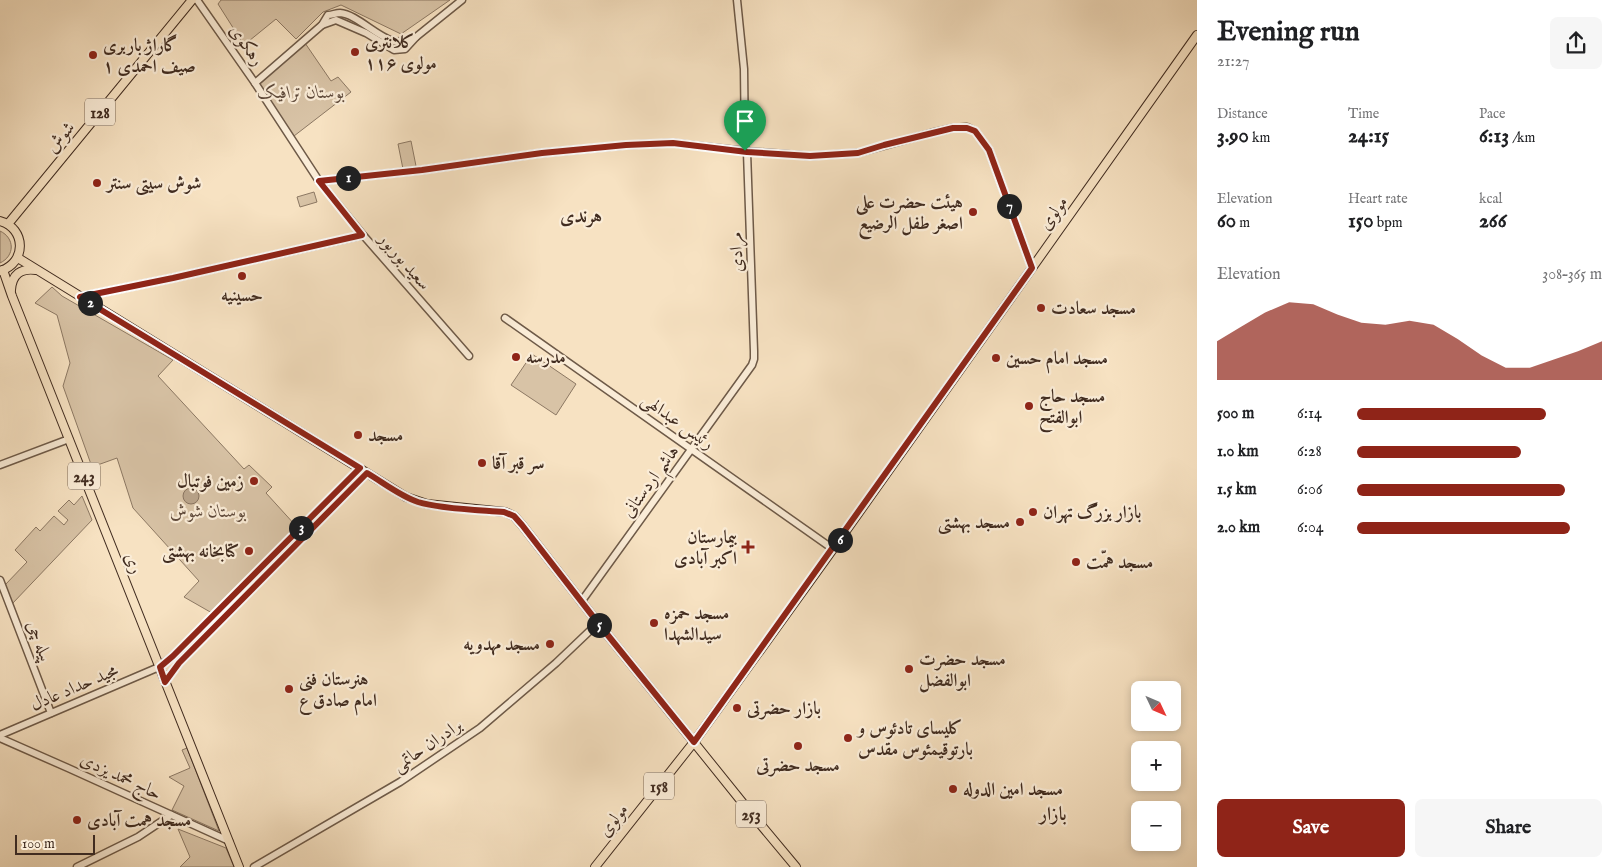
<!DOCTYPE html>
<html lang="en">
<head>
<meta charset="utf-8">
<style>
  :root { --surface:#fff; --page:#f6f6f6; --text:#202124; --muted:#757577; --accent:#8f2418 }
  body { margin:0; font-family:"IM FELL English",Amiri,serif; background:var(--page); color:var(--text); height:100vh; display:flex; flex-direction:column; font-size:19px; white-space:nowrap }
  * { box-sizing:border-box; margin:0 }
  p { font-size:16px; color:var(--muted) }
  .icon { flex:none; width:28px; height:28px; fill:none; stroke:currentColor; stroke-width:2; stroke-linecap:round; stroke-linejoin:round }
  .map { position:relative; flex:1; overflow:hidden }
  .panel { display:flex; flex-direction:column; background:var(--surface); width:425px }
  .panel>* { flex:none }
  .needle { width:32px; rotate:134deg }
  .buttons { position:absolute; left:1131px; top:681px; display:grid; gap:10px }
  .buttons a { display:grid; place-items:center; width:50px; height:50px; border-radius:8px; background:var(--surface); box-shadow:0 2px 8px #0003; font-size:25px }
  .scale { position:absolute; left:15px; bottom:12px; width:80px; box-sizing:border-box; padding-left:5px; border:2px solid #412c20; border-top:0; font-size:14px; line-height:18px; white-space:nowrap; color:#412c20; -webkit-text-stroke:4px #faecd7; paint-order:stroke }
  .pin { position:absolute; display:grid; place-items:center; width:42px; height:42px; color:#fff; margin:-51px -21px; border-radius:50% 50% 50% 0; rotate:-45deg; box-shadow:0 0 5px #0007 }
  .pin .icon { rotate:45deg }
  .km { position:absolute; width:25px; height:25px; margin:-12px; border-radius:50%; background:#222; color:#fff; font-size:14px; line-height:25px; text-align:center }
  .round { display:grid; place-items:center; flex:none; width:52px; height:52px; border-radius:8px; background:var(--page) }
  .summary { display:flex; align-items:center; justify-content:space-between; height:85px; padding:0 20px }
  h1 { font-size:28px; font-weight:800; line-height:38px }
  .figures { display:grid; grid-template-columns:repeat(3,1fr); gap:8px; height:85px; padding:5px 20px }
  .figures div { display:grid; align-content:center }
  .figures b { font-size:21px; font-weight:800 }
  .figures small { font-size:14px; font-weight:400 }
  .figures p { font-size:14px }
  .chart { height:140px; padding:10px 20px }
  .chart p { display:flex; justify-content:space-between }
  .chart svg { width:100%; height:90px; margin-top:5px; fill:var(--accent); opacity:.7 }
  .button { display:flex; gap:10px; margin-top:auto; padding:10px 20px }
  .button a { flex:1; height:58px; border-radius:8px; background:var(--accent); color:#fff; font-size:20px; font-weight:800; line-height:58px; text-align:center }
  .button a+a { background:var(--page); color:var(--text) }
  ul { padding:0 20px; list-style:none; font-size:16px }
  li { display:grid; grid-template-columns:80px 60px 1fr; align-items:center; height:38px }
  li i { height:12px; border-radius:6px; background:var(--accent) }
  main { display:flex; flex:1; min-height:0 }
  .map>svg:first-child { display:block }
  .green { fill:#d8c3a6; stroke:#8c7863 }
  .water { fill:#b9a48b; stroke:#897460 }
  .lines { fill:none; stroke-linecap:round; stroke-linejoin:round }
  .minor-casing { stroke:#6e5a48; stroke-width:9 }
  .major-casing { stroke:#412c20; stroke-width:10 }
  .minor { stroke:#faecd7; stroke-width:6 }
  .major { stroke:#f7e2c2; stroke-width:8 }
  .route-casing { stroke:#fff; stroke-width:10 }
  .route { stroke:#8f2418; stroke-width:6 }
  .poi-dot { fill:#8f2418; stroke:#faecd7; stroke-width:2 }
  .labels { text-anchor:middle; stroke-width:4.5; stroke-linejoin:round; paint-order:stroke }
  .shield { fill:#faecd7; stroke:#786657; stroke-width:1 }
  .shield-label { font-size:16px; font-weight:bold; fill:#412c20 }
  .poi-label { font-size:18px; font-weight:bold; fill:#412c20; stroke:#faecd7; text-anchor:start }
  .street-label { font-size:18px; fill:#412c20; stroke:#faecd7 }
  .park-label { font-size:18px; font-style:italic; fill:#5f4a3b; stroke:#faecd7 }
  .neighbourhood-label { font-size:19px; font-weight:bold; fill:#412c20; stroke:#faecd7 }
</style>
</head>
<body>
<main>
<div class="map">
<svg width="1197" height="867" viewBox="0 0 1197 867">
  <rect width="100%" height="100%" fill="#f7e2c2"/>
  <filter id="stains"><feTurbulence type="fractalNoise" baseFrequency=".004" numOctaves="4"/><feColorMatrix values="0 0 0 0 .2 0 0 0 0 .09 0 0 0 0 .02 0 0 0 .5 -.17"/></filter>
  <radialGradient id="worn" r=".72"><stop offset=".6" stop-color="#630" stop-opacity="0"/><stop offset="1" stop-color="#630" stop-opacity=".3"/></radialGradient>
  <g class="green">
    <polygon points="221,0 450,0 401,34 341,5 323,12 296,39 276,19 244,45 218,4"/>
    <polygon points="305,43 331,81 338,77 351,92 294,136 258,84"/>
    <polygon points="411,141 416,166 403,169 398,144"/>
    <polygon points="314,192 317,202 300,207 297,197"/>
    <path d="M0 231C15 238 15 256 0 263Z"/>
    <polygon points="52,287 62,296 173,360 158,376 244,469 249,465 272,487 266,493 296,526 212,613 184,597 199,581 133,508 117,458 92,467 63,386 70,363 57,315 35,303"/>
    <polygon points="532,354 576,384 556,415 511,385"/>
    <polygon points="82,496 92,520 12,604 5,585 27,562 15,550 36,527 40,531 54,516 64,525 68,520 58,511 69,500 74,505"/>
    <polygon points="187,748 219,831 172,810 184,786 169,777 190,768 182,750"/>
    <polygon points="178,829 226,848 234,867 180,867 190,857"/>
  </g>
  <circle class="water" cx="191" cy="496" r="8"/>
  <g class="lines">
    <defs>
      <g id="minor">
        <polyline points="197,0 255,83 319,181 363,235 469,356"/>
        <polyline points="737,0 744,69 745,151"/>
        <polyline points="322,25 336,20 366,33 394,50 405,49 416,37 462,0"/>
        <path d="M255 83 322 25 328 15C332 15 336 13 340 13 356 14 376 36 393 41 401 43 409 39 416 37"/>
        <polyline points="319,181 422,170 542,153 627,145 673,143 745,151 810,156 858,153 931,133 953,128 967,127 975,131 989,150 1032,268"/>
        <polyline points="80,297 173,278 363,235"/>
        <polyline points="505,318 833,549"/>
        <polyline points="0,465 69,439"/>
        <polyline points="0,580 51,713"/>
        <polyline points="581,602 752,365 754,359 754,351 747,152"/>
        <polyline points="165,682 179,663 367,473"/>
        <polyline points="0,735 159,667 173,656 360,469"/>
        <polyline points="0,738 68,768 229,841"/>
        <polyline points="77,867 138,837 171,815"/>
        <polyline points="254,867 400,782 480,728 556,663 598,623"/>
      </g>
      <g id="major">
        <path d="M0 221C26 228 27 263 0 271"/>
        <polyline points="8,224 192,0"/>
        <polyline points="18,258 406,497 427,504 505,512 514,516 522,525 598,623 746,807 796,867"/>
        <polyline points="3,270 12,296 239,867"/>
        <path d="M11 290C12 274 21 268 36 270"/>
        <polyline points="595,867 694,742 833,549 1197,35"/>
      </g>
    </defs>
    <use href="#minor" class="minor-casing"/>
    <use href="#major" class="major-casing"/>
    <use href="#minor" class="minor"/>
    <use href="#major" class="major"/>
  </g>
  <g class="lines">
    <defs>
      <path id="route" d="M953 128H967L975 131 989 150 1032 268 694 742 598 623 522 525 514 516 504 512C480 510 441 509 418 502 400 496 384 483 367 473L179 663 165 682 160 667 173 656 360 468 80 297 173 278 362 235 319 181 422 170 542 153 626 145 673 143 747 152 810 156 858 153 884 145Z"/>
    </defs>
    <use href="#route" class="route-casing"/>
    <use href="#route" class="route"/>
  </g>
  <g class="poi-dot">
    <circle cx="355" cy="52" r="5"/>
    <circle cx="93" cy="55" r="5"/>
    <circle cx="97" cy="183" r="5"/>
    <circle cx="973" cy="212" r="5"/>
    <circle cx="242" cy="276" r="5"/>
    <circle cx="1041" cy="308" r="5"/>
    <circle cx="516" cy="357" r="5"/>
    <circle cx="996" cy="358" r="5"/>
    <circle cx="1029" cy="406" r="5"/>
    <circle cx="358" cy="435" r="5"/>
    <circle cx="482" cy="463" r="5"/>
    <circle cx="254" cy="481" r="5"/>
    <circle cx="1033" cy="512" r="5"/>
    <circle cx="1020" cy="522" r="5"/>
    <path d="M745.5 539.5h5v5h5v5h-5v5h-5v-5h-5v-5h5z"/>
    <circle cx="249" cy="551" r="5"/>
    <circle cx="1076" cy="562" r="5"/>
    <circle cx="654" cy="623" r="5"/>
    <circle cx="550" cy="644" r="5"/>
    <circle cx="909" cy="669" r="5"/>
    <circle cx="289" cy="689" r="5"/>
    <circle cx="737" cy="708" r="5"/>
    <circle cx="848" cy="738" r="5"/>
    <circle cx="798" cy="746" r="5"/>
    <circle cx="953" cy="789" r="5"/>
    <circle cx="77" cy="820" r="5"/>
  </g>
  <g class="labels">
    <g class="shield">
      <rect x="85" y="98.5" width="30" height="27" rx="4"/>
      <rect x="68" y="462.5" width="32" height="27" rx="4"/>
      <rect x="644" y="772.5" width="30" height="27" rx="4"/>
      <rect x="736" y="800.5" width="30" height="27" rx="4"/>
    </g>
    <g class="shield-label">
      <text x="100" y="118">128</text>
      <text x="84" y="482">243</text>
      <text x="659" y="792">158</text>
      <text x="751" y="820">253</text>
    </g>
    <g class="poi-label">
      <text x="365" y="48">کلانتری<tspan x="365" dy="21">۱۱۶ مولوی</tspan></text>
      <text x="103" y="51">گاراژ باربری<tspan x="103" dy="21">صیف احمدی ۱</tspan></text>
      <text x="107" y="189">شوش سیتی سنتر</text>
      <text x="963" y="208" text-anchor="end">هیئت حضرت علی<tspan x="963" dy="21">اصغر طفل الرضیع</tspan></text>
      <text x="242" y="301" text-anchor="middle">حسینیه</text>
      <text x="1051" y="314">مسجد سعادت</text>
      <text x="526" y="363">مدرسه</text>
      <text x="1006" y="364">مسجد امام حسین</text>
      <text x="1039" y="402">مسجد حاج<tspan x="1039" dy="21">ابوالفتح</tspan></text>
      <text x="368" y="441">مسجد</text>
      <text x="492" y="469">سر قبر آقا</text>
      <text x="244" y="487" text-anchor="end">زمین فوتبال</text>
      <text x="1043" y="518">بازار بزرگ تهران</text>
      <text x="1010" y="528" text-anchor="end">مسجد بهشتی</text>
      <text x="737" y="543" text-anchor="end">بیمارستان<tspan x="737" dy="21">اکبر آبادی</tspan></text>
      <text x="239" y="557" text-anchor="end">کتابخانه بهشتی</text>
      <text x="1086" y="568">مسجد همّت</text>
      <text x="664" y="619">مسجد حمزه<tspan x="664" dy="21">سیدالشهدا</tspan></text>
      <text x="540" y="650" text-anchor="end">مسجد مهدویه</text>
      <text x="919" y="665">مسجد حضرت<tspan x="919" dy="21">ابوالفضل</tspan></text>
      <text x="299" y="685">هنرستان فنی<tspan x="299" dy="21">امام صادق ع</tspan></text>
      <text x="747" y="714">بازار حضرتی</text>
      <text x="858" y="734">کلیسای تادئوس و<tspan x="858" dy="21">بارتوقیمئوس مقدس</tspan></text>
      <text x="798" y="771" text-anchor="middle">مسجد حضرتی</text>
      <text x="963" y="795">مسجد امین الدوله</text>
      <text x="87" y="826">مسجد همت آبادی</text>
    </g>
    <g class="street-label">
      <text transform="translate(247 45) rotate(55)" y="6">رهکوی</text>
      <text transform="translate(60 137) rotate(-50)" y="6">شوش</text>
      <text transform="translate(1053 213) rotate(-55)" y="6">مولوی</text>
      <text transform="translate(736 252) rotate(-92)" y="6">مرادی</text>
      <text transform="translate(405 261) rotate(49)" y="6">سعید بوربور</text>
      <text transform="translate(678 421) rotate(35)" y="6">رئیس عبدالهی</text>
      <text transform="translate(650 481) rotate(-54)" y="6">هاشم اردستانی</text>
      <text transform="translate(134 563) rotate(68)" y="6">ری</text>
      <text transform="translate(40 641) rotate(69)" y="6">پیله چی</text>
      <text transform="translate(74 687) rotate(-23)" y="6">مجید حداد عادل</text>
      <text transform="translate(427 745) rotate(-34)" y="6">برادران حاتمی</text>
      <text transform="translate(121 776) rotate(25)" y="6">حاج محمد یزدی</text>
      <text transform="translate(613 820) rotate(-52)" y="6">مولوی</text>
    </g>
    <g class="park-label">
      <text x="301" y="98">بوستان ترافیک</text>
      <text x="208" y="517">بوستان شوش</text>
    </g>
    <g class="neighbourhood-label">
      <text x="581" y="222">هرندی</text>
      <text x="1053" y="820">بازار</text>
    </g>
  </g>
  <rect width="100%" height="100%" filter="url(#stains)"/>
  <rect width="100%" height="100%" fill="url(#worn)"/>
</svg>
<div class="buttons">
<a><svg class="needle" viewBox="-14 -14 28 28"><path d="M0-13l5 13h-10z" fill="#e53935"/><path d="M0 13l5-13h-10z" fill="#757577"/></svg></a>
<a>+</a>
<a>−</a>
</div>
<div class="scale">100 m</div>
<div class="pin" style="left:745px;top:151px;background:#1e9e55"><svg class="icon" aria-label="arrive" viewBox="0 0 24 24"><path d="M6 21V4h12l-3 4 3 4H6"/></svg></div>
<b class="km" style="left:348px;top:178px">1</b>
<b class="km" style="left:90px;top:303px">2</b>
<b class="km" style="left:301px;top:528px">3</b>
<b class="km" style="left:599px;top:625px">5</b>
<b class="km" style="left:840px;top:540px">6</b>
<b class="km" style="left:1009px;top:206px">7</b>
</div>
<section class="panel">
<div class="summary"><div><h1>Evening run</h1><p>21:27</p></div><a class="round"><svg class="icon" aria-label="share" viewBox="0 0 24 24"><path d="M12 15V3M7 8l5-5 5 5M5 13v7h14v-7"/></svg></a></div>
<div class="figures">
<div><p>Distance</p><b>3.90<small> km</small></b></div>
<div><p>Time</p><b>24:15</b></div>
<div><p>Pace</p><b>6:13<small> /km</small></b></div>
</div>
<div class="figures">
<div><p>Elevation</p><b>60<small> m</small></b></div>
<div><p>Heart rate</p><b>150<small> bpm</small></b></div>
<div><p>kcal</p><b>266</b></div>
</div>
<div class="chart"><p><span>Elevation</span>308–365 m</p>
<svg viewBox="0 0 160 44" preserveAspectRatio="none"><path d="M0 44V25L10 18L20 11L30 6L40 7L50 12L60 16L70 17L80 15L90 17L100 24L110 32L120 38L130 38L140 34L150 30L160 25V44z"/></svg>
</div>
<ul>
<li><b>500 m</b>6:14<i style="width:77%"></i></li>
<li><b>1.0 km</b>6:28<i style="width:67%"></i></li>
<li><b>1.5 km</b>6:06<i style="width:85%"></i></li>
<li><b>2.0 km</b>6:04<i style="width:87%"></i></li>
</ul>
<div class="button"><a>Save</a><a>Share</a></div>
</section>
</main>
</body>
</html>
